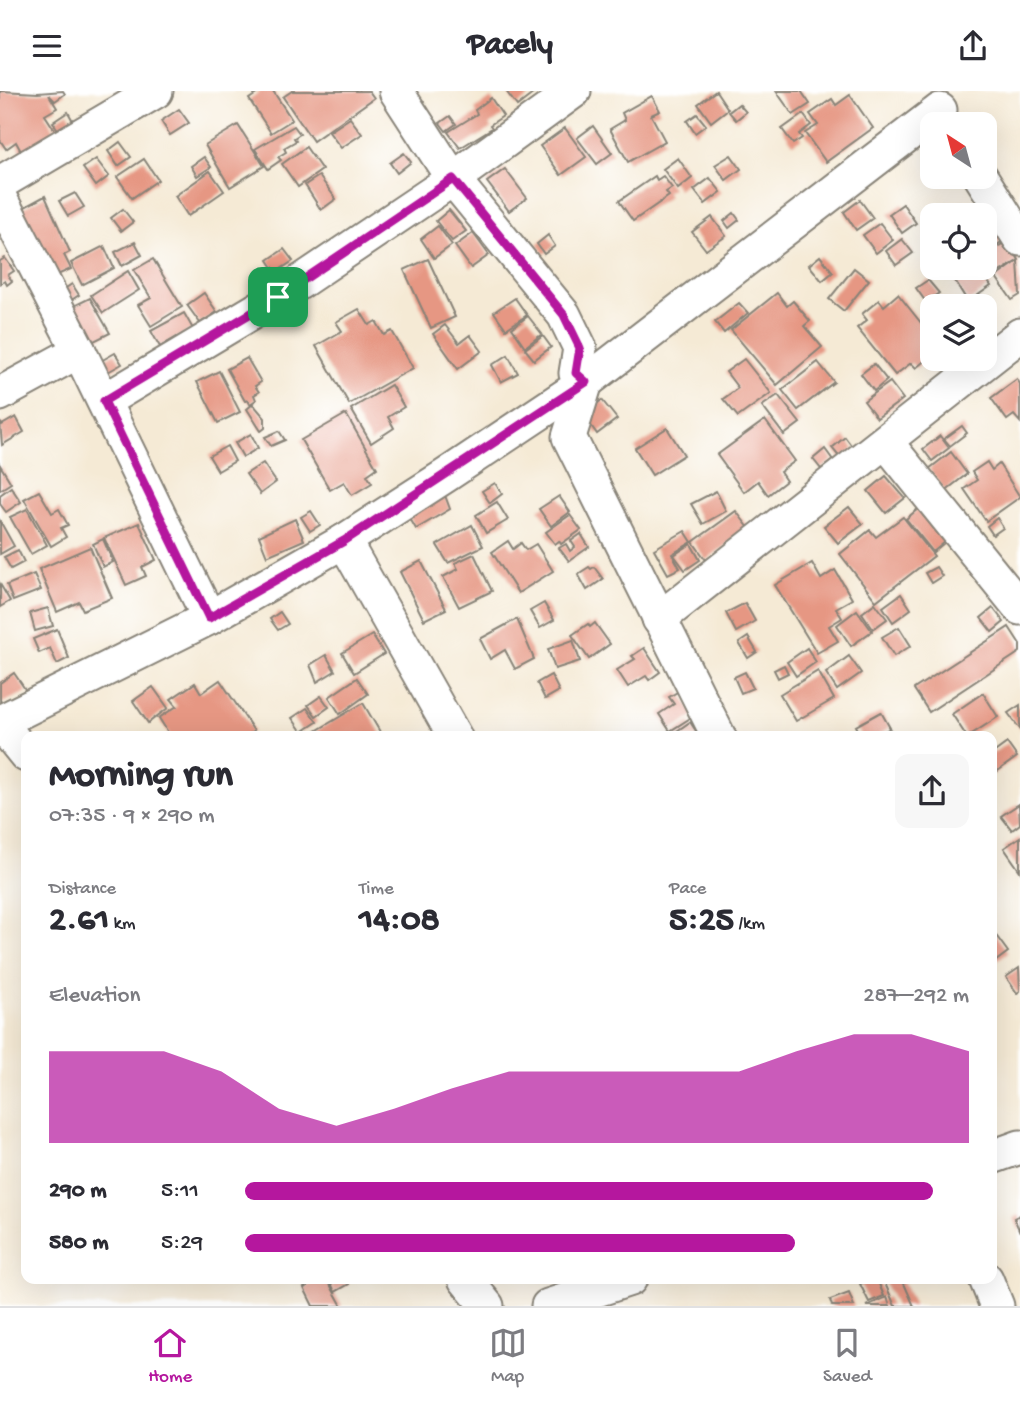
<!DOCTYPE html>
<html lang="en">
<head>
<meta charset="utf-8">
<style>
  :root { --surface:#fff; --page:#f7f7f7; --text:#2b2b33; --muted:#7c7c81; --line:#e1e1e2; --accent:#b5179e }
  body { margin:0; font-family:"Gochi Hand",sans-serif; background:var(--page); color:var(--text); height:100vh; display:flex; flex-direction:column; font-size:26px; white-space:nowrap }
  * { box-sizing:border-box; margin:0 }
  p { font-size:23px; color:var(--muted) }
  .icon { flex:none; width:38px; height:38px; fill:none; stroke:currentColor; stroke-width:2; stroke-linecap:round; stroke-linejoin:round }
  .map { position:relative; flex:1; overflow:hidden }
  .side { position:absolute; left:21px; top:640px; width:976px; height:553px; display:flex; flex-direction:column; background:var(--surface); border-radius:14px; box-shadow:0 7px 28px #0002 }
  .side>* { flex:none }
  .needle { width:46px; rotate:324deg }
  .controls { position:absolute; left:920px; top:21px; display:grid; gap:14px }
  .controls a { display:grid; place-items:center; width:77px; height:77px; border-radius:14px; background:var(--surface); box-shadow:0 7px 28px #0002; font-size:35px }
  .pin { position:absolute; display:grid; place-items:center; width:60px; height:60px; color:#fff; margin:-30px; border-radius:14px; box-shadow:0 4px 10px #0006 }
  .round { display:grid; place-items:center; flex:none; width:74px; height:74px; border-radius:14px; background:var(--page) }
  .summary { display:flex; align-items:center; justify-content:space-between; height:119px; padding:0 28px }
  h1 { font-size:38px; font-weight:800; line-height:52px }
  .figures { display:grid; grid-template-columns:repeat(3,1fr); gap:10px; height:119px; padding:7px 28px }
  .figures div { display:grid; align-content:center }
  .figures b { font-size:35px; font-weight:800 }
  .figures small { font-size:19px; font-weight:400 }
  .figures p { font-size:19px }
  .chart { height:196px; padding:14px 28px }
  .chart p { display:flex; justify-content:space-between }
  .chart svg { width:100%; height:126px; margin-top:7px; fill:var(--accent); opacity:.7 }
  ul { padding:0 28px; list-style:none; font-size:23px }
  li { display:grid; grid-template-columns:112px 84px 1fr; align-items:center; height:52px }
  li i { height:18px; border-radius:9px; background:var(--accent) }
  header { display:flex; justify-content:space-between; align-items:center; height:91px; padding:0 28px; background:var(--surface); font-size:32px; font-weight:800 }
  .dock { display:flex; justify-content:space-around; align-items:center; height:98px; border-top:2px solid var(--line); background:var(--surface); font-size:19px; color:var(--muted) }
  .dock a { display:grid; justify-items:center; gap:4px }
  .dock .selected { color:var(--accent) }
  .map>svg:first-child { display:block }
  .building { fill:#e69783 }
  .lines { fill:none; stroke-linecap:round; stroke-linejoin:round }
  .street-casing { stroke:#888378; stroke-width:37 }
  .street { stroke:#fff; stroke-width:33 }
  .route-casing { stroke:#fff; stroke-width:14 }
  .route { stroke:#b5179e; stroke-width:9 }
</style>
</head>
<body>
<header><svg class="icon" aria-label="menu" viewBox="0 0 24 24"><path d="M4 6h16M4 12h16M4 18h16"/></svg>Pacely<svg class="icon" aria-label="share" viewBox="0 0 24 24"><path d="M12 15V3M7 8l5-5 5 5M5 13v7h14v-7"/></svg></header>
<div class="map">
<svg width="1020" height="1215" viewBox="0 0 1020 1215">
  <rect width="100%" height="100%" fill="#fff"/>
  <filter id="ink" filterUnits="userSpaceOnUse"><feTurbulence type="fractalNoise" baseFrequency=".0143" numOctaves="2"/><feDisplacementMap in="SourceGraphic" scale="14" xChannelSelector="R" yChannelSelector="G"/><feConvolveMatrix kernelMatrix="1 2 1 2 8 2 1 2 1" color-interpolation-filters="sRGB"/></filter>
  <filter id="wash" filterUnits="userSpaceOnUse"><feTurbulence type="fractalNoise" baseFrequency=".00686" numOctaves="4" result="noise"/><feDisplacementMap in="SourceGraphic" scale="28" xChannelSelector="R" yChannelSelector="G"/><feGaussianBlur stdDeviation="1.57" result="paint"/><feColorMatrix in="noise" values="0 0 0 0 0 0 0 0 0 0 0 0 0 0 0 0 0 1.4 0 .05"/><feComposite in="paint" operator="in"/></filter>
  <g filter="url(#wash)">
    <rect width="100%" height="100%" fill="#f5ead5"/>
    <g id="blocks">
      <g class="building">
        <polygon points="0,0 38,2 63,0 65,3 55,10 49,4 57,17 45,24 56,41 22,62 16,51 6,58 0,49"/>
        <polygon points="261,0 273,0 292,29 271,42 249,8"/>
        <polygon points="292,0 369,0 374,7 313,50 283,6"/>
        <polygon points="506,0 532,0 534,2 517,15"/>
        <polygon points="716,0 728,18 711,31 698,13"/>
        <polygon points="776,0 801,0 810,13 793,24"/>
        <polygon points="850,4 873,37 826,71 805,42 818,34 810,23 832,8 836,14"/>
        <polygon points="652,5 660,20 651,24 665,50 628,71 610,38 625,29 622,22"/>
        <polygon points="491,7 503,25 490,34 492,37 460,57 448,41 477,23 475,19"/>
        <polygon points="739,13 746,21 736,29 729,21"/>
        <polygon points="179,18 189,32 170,44 161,30"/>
        <polygon points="68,21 73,30 63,47 53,31"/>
        <polygon points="697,23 706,34 695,42 687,30"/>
        <polygon points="803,23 811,34 799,43 802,47 793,53 782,38"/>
        <polygon points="450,25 456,33 446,40 440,32"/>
        <polygon points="350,27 362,43 341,57 329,41"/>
        <polygon points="238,34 264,75 230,96 205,54"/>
        <polygon points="294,35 300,43 294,47 296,50 284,57 286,61 278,66 281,69 268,78 255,58"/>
        <polygon points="593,35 612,62 597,73 577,47"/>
        <polygon points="565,37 586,66 561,84 540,55"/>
        <polygon points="120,51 131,66 118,75 108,60"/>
        <polygon points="306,56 322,79 298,96 282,73"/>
        <polygon points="404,62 411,71 397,82 390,72"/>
        <polygon points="731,64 741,78 726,89 715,74"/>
        <polygon points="204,66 211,76 197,85 191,75"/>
        <polygon points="678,67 692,87 678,98 663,78"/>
        <polygon points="96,68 109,85 96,95 83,77"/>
        <polygon points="144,68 158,89 132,107 117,86"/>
        <polygon points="505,78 527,107 509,120 487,91"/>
        <polygon points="210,80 224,100 188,125 175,105"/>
        <polygon points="319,85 336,108 321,119 305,94"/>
        <polygon points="655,85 657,89 663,85 672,97 666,101 669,105 633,130 619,110"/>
        <polygon points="710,87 721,101 705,113 694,99"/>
        <polygon points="75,102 84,116 68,125 59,110"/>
        <polygon points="45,105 70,161 64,164 71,178 55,185 21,118"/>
        <polygon points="860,109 873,127 856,139 844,121"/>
        <polygon points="903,113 916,132 902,142 889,123"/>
        <polygon points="123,118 133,131 121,140 111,127"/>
        <polygon points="983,118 994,132 985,138 985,124 974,124"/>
        <polygon points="449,119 466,140 452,150 436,130"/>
        <polygon points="734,122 739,129 729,137 724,130"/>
        <polygon points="712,126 726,145 706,159 692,141"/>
        <polygon points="880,132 893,149 876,162 863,144"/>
        <polygon points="438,135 452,154 434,167 421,148"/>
        <polygon points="998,136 1007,147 994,156 986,145"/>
        <polygon points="473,142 489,164 471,177 455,155"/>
        <polygon points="548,144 555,155 544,163 537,153"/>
        <polygon points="902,148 913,162 896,174 886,160"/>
        <polygon points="1008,150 1019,169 996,183 985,163"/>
        <polygon points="135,151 142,164 122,175 115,161"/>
        <polygon points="933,153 933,171 924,159"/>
        <polygon points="104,155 114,177 82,194 71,172"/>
        <polygon points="284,158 293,170 276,181 268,169"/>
        <polygon points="820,165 833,181 822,190 809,174"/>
        <polygon points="5,167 14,180 8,184 12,190 7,194 5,190 0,193 0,170"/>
        <polygon points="153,168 182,216 151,235 138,214 151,207 134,179"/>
        <polygon points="428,168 455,226 431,237 404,179"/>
        <polygon points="1018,170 1020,204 1012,209 996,186"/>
        <polygon points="854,177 869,189 844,220 829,208"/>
        <polygon points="968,177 979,177 991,195 968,211 953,187"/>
        <polygon points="128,180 139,199 103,222 91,204"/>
        <polygon points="928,189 939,202 926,211 916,197"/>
        <polygon points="72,193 79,204 70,210 63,199"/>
        <polygon points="204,202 217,221 200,232 187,214"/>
        <polygon points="777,202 787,215 793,210 810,230 804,235 822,256 777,294 731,239"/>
        <polygon points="898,203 933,247 933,263 916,277 911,272 895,284 857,237 867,229 862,223 879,209 884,215"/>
        <polygon points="90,207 110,242 90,252 72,216"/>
        <polygon points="515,207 527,224 506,238 494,221"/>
        <polygon points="739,212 748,222 724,242 715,231"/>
        <polygon points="359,218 369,234 376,230 384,244 392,240 413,277 349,313 316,255 342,240 336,231"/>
        <polygon points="184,222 193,238 160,256 151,240"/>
        <polygon points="528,225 542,243 525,256 512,237"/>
        <polygon points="445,234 459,252 470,244 482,260 458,278 433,243"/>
        <polygon points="543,245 551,256 534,269 525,258"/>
        <polygon points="115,262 122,273 106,282 99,271"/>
        <polygon points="508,264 518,282 501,291 492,274"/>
        <polygon points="247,267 261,291 255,295 259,301 254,304 256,309 250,313 248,309 245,310 227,278"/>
        <polygon points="744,268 771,302 738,326 723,308 738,297 726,281"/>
        <polygon points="818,271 834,291 798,319 782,299"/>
        <polygon points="874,273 887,289 874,300 861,283"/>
        <polygon points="219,280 240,321 218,332 197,291"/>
        <polygon points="1017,288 1020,293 1020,331 1014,324 1007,329 991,307"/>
        <polygon points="890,291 903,308 877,327 864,310"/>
        <polygon points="391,294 404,316 388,326 394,337 371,352 351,318"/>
        <polygon points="778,304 800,332 784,344 762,315"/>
        <polygon points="602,309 617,328 597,343 583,323"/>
        <polygon points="253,313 265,327 265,337 261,340 247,318"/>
        <polygon points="346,323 377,377 367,384 372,392 352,404 344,391 330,399 301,349"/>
        <polygon points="16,326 24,341 2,354 0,331 2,334"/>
        <polygon points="765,329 795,370 780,381 786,390 768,404 758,390 744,401 717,364"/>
        <polygon points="962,335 967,342 950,355 944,348"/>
        <polygon points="667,337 684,364 652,384 635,357"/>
        <polygon points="279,340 285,349 271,355 265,346"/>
        <polygon points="251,343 258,357 243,366 235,352"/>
        <polygon points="940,345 949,357 932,370 923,358"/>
        <polygon points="845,346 854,358 841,368 832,357"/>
        <polygon points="227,355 235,370 218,380 209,365"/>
        <polygon points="825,358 833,369 821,378 813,368"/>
        <polygon points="951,361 967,383 945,400 929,378"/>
        <polygon points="987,371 992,379 999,373 1020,406 986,430 964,398 977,389 972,381"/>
        <polygon points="263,372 276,391 260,403 246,383"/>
        <polygon points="0,374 11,392 0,399"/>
        <polygon points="886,385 905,407 886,422 868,400"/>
        <polygon points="495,392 502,403 490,412 482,400"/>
        <polygon points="11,396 21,411 6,421 0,413 0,404"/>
        <polygon points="443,399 450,418 416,438 405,419"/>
        <polygon points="39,400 52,422 59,418 68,434 61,437 66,446 51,455 24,408"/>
        <polygon points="716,400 726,420 703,433 691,413"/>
        <polygon points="559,405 570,421 551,435 539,418"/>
        <polygon points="497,411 508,429 486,442 476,424"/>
        <polygon points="849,416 863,433 838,452 824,435"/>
        <polygon points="27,418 47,454 31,463 10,426"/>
        <polygon points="918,418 945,451 933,461 906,428"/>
        <polygon points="311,420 320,434 310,440 301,426"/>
        <polygon points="736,420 749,437 706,469 693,451"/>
        <polygon points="570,424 581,439 561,453 559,450 555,453 546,441"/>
        <polygon points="903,426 934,465 876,510 840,463 870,439 876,446"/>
        <polygon points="997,427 1003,437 993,444 987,435"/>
        <polygon points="295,428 304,449 267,465 259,445"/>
        <polygon points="0,430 14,455 0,463"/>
        <polygon points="139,432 156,469 142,476 146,485 126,494 104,447"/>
        <polygon points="472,434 483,455 448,472 437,454"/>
        <polygon points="685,440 692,451 672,463 680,477 668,483 654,458"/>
        <polygon points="581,443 589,456 569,470 559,457 566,453 570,460 575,456 571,450"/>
        <polygon points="103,448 113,471 103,476 93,453"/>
        <polygon points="508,450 513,458 521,452 526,459 536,453 553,480 518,502 492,461"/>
        <polygon points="691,453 700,469 685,479 674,464"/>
        <polygon points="90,456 112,507 83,519 79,511 57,521 39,478"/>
        <polygon points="18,459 24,471 11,478 4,466"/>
        <polygon points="474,463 492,500 459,516 443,486 458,478 455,472"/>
        <polygon points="421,470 446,518 424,529 400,481"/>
        <polygon points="812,472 821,488 835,479 852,508 836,517 842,527 829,535 838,550 817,562 775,494"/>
        <polygon points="589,476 591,478 594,476 603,488 587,499 578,483"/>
        <polygon points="936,476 942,485 931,492 925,482"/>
        <polygon points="34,483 41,499 13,510 7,494"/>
        <polygon points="0,493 10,510 0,516"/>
        <polygon points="901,503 911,518 893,531 883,516"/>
        <polygon points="544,512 554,529 540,537 530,520"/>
        <polygon points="745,512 755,530 736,541 726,522"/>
        <polygon points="875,512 887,528 873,538 862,522"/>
        <polygon points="48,517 53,535 35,540 30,522"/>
        <polygon points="993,517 1004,531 992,541 981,527"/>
        <polygon points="857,519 872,540 851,555 837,534"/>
        <polygon points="280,521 288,533 278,539 270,528"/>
        <polygon points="517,528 534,568 515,578 505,559 490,568 480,548"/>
        <polygon points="595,532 610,553 589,568 572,544 588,533 590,536"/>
        <polygon points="899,536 911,555 894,565 882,546"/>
        <polygon points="1009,536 1020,553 1020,561 929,621 914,598"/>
        <polygon points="57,538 69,567 57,573 50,557 39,562 33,548"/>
        <polygon points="372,544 384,563 354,582 342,562"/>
        <polygon points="748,546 757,561 748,567 739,552"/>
        <polygon points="573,549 580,570 555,578 548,558"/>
        <polygon points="644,557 660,581 649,589 646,585 628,596 617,579 635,568 632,565"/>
        <polygon points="807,557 816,571 796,585 787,571"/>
        <polygon points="326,564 335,580 317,591 310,574"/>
        <polygon points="849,565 861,582 837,599 826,582"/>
        <polygon points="784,574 788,582 778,587 774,579"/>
        <polygon points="818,580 834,608 796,630 780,603"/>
        <polygon points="745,581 753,597 741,602 734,586"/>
        <polygon points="14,582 27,601 0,613 0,592"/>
        <polygon points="551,584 559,600 545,608 537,592"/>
        <polygon points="357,587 368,603 340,623 329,606"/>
        <polygon points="220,589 254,640 245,646 171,646 159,627 177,615 171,608 195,592 201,602"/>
        <polygon points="153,596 168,617 148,632 133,610"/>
        <polygon points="679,600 695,624 670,640 659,623 674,613 669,606"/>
        <polygon points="983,602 998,626 967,646 952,623"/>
        <polygon points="321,605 329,616 316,625 308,614"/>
        <polygon points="363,612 383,646 306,646"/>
        <polygon points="1020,614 1020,638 1008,622"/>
        <polygon points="307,617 317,631 302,641 292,627"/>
        <polygon points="881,621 890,637 875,646 862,646 856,635"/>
        <polygon points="690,631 700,646 676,646 674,642"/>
        <polygon points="1007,652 1017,666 992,684 992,663"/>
        <polygon points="1019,713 1020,733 1012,739 1001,725"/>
        <polygon points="1020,746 1020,780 1004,757"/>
        <polygon points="992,839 1008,861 992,873"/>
        <polygon points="1019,877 1020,900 1017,902 1006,886"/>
        <polygon points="1020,1124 1020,1141 1014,1127"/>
        <polygon points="320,1188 327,1188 342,1215 313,1215 304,1197"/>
        <polygon points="329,1188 347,1188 349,1193 335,1201"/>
        <polygon points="870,1188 877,1188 884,1205 869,1211 860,1193"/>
        <polygon points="883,1188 902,1188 914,1215 895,1215"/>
        <polygon points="849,1202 854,1215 832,1215 830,1209"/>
        <polygon points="887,1206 890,1215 866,1215"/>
      </g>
    </g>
  </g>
  <g filter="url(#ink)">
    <use href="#blocks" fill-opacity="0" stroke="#888378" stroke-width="2"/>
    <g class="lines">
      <defs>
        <g id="street">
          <polyline points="396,0 453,88 564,224 580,257 576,282 586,291 569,346 719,646"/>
          <polyline points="981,86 1020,148"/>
          <polyline points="0,92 156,0"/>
          <polyline points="0,107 79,260 209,527"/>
          <polyline points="0,303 79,260"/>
          <polyline points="104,310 278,206 453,88 574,0"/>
          <polyline points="886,351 1020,517"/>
          <polyline points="344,450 455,646"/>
          <polyline points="659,528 1020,244"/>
          <polyline points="0,631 209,527 344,450 445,385 586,291 940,19"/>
          <polyline points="0,632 26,664"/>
          <polyline points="992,1066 1020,1056"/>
          <polyline points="465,1188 487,1215"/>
          <polyline points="986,1188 997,1215"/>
          <polyline points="548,1215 630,1188"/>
        </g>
      </defs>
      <use href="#street" class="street-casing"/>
      <use href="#street" class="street"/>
    </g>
  </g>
  <g class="lines" filter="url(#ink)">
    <defs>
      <polygon id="route" points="453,88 564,224 580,257 576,282 586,291 344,450 209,527 104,310 278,206"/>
    </defs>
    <use href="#route" class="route-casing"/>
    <use href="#route" class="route"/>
  </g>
</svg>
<div class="controls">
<a><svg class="needle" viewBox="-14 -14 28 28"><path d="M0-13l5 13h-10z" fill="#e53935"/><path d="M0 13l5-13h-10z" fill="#7c7c81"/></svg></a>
<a><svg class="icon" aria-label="locate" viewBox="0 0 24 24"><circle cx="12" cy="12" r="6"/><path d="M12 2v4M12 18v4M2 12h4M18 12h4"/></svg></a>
<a><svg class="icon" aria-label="layers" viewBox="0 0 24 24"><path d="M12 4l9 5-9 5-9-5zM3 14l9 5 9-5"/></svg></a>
</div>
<div class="pin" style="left:278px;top:206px;background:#1e9e55"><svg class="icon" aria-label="arrive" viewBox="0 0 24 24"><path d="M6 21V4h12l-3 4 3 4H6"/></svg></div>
<section class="side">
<div class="summary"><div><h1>Morning run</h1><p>07:35 · 9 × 290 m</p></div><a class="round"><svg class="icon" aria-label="share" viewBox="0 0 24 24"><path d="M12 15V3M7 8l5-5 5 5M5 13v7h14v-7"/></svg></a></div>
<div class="figures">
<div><p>Distance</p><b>2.61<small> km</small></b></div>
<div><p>Time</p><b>14:08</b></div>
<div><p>Pace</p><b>5:25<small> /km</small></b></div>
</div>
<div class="chart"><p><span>Elevation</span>287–292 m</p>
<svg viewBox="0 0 160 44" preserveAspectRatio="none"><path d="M0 44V12L10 12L20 12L30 19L40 32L50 38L60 32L70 25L80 19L90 19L100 19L110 19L120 19L130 12L140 6L150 6L160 12V44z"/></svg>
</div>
<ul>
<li><b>290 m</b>5:11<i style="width:95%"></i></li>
<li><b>580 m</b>5:29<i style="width:76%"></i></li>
</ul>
</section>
</div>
<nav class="dock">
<a class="selected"><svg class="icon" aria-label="home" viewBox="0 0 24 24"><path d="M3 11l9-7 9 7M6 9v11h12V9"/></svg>Home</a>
<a><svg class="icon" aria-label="map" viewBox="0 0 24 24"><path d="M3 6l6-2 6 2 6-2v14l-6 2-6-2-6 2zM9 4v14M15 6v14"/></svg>Map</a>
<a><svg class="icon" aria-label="saved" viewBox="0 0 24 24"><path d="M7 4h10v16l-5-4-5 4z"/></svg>Saved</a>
</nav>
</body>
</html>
